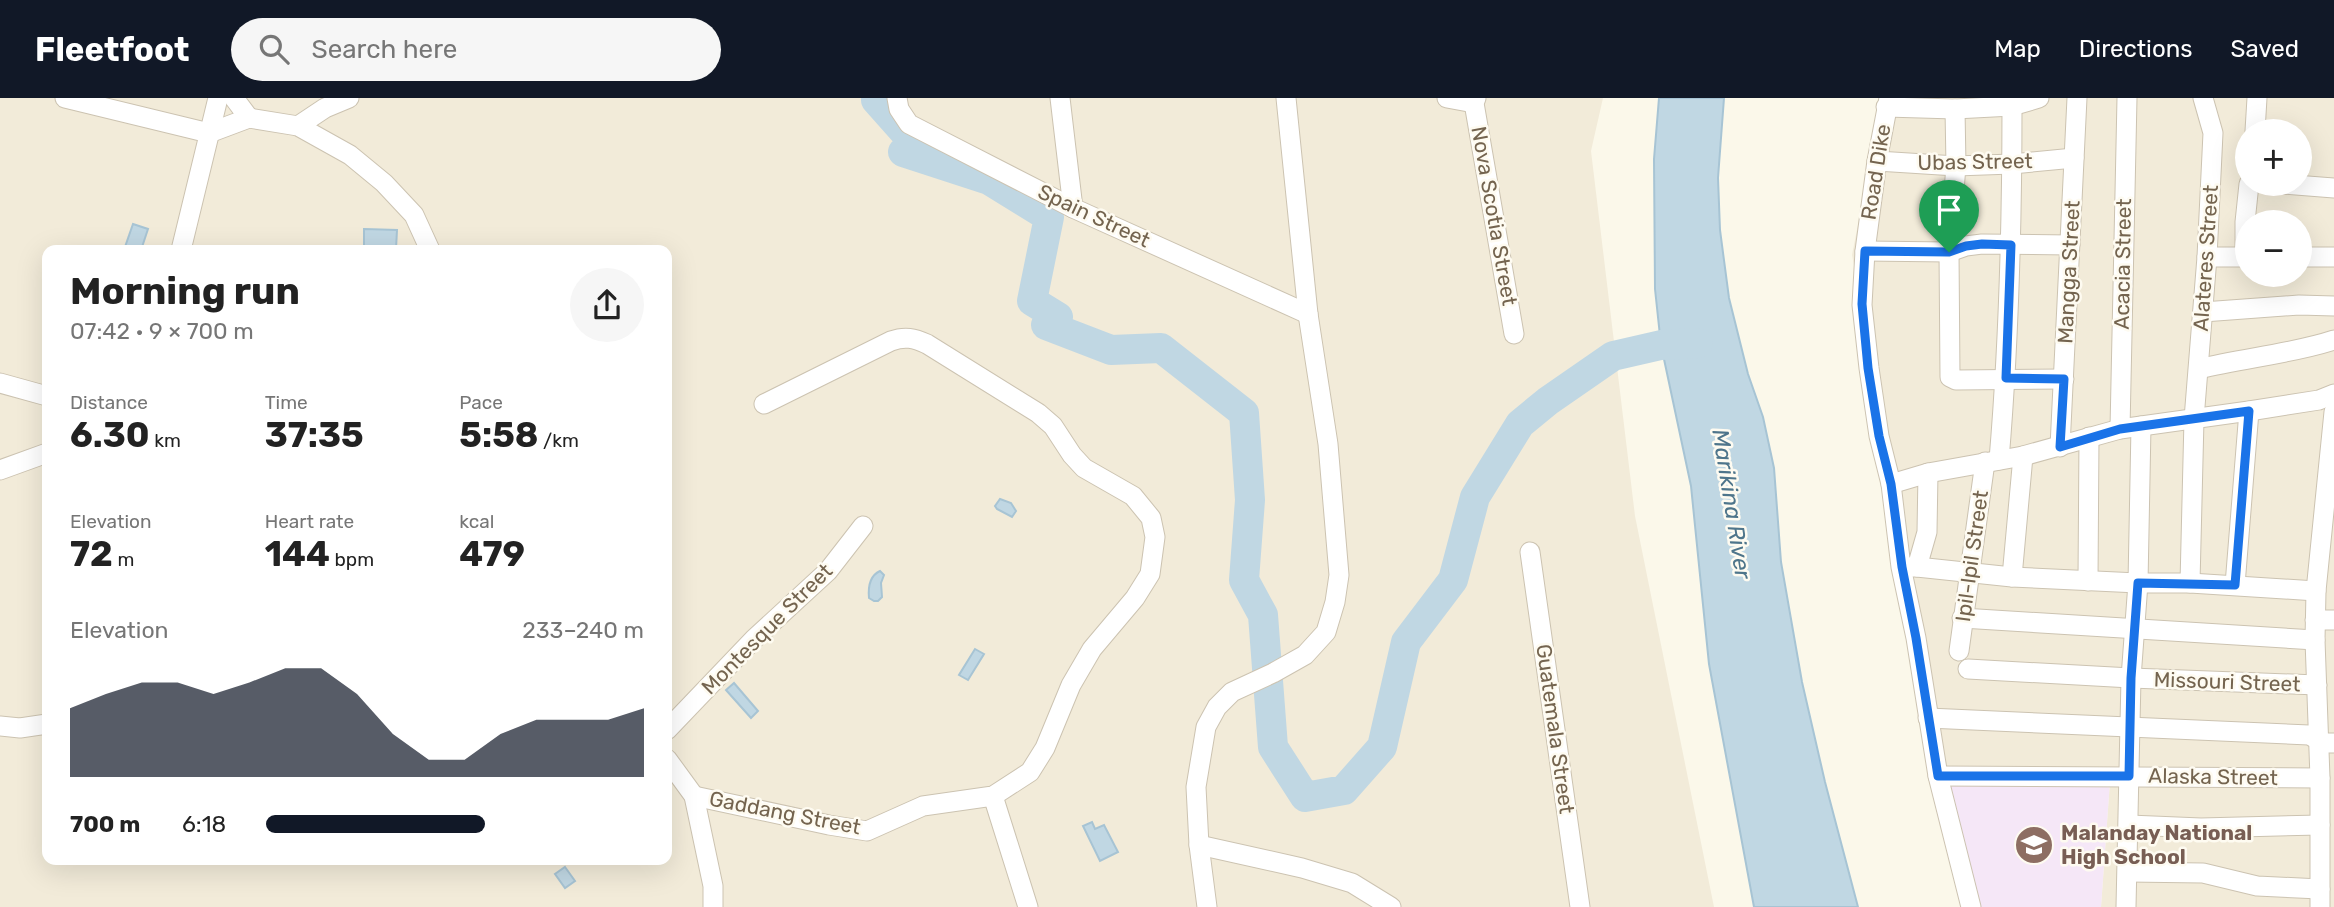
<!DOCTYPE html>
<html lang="en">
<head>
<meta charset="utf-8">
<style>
  :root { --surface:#fff; --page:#f6f6f6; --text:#222; --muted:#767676; --accent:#111827 }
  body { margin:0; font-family:Rubik,sans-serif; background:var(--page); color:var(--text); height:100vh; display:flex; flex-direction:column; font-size:26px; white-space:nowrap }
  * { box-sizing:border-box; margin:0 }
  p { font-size:23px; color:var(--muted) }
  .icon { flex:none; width:38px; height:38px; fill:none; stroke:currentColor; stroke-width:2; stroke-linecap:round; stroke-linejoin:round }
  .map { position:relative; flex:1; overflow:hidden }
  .sheet { position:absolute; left:42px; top:147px; width:630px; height:620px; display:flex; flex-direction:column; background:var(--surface); border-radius:14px; box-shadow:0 7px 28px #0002 }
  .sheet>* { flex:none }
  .fabs { position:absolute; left:2235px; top:21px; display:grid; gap:14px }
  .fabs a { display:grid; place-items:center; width:77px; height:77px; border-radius:50%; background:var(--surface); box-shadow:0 7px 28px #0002; font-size:35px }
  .pin { position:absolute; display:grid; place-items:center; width:60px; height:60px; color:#fff; margin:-72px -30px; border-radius:50% 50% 50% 0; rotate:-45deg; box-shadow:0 0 7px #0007 }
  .pin .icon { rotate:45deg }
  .round { display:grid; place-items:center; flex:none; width:74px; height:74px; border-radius:37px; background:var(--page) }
  .overview { display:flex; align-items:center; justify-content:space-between; height:119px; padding:0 28px }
  h1 { font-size:38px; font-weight:700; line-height:52px }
  .stats { display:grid; grid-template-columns:repeat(3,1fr); gap:10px; height:119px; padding:7px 28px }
  .stats div { display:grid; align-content:center }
  .stats b { font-size:35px; font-weight:700 }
  .stats small { font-size:19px; font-weight:400 }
  .stats p { font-size:19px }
  .chart { height:196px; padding:14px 28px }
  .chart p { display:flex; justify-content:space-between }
  .chart svg { width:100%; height:126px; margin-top:7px; fill:var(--accent); opacity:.7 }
  ul { padding:0 28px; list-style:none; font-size:23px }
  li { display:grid; grid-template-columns:112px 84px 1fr; align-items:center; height:52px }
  li i { height:18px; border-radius:9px; background:var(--accent) }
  header { display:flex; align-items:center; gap:42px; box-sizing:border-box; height:98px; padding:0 35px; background:var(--accent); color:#fff }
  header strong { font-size:33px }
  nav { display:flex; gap:38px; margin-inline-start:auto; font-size:24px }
  .search { width:490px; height:63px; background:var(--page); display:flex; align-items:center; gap:18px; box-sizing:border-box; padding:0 24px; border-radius:38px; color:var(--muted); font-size:26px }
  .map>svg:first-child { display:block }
  .residential { fill:#f2ebd9; fill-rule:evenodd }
  .education { fill:#f5e7f7 }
  .water { fill:#c0d7e3; stroke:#a7c4d4; stroke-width:2 }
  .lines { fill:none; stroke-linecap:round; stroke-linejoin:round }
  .river { stroke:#c0d7e3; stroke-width:30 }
  .street-casing { stroke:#ccc3b1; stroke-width:21 }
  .street { stroke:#fff; stroke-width:19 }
  .route-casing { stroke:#fff; stroke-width:14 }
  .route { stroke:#1a73e8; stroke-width:9 }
  .labels { text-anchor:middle; stroke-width:5; stroke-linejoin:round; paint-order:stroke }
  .street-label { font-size:21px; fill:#74644f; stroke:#fefbf1 }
  .education-label { font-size:21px; font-weight:bold; fill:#785e54; stroke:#fefbf1; text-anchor:start }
  .water-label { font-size:23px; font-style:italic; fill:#4e758b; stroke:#fefbf1 }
</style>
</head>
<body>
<header>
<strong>Fleetfoot</strong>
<div class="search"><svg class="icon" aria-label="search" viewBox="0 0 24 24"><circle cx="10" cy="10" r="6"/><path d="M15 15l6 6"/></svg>Search here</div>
<nav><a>Map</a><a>Directions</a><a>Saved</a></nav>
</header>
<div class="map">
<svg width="2334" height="809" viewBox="0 0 2334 809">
  <rect width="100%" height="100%" fill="#fbf8ea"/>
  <g class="residential">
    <path d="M0 0H1603L1591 53 1635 418 1714 809H0ZM47 152H667V761H47Z"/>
    <path d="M1883 0H2334V809H2101L2110 683 1944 685 1888 340 1852 157ZM2247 33H2300V86H2247ZM2247 124H2300V177H2247Z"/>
  </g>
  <polygon class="education" points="2110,683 2101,809 1979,809 1944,685"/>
  <g class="water">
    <polygon points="1659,0 1724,0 1718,80 1720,132 1729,200 1748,276 1763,319 1774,370 1781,464 1802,584 1825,684 1858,809 1754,809 1709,566 1691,388 1661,247 1655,191 1654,61"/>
    <polygon points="133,126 148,131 141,152 125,149"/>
    <polygon points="364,131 397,132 396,151 364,150"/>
    <polygon points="1000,401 1011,405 1016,413 1012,419 997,411 995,408"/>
    <path d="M880 473 884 477 881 485 882 499 878 503H874L869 500C868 489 869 478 880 473Z"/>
    <polygon points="975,551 984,556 968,582 959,577"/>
    <polygon points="734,585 758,613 751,620 726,592"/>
    <polygon points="1092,724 1095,731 1104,727 1118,754 1100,763 1083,728"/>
    <polygon points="565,769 575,783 565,790 555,776"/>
  </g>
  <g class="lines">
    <polyline class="river" points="878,0 876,2 916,47 903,54 989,82 1049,119 1032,203 1058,219 1046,227 1111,252 1161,250 1244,315 1250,402 1244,482 1263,517 1273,649 1305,699 1344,692 1382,649 1406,544 1453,482 1475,399 1520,326 1548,303 1613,258 1661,247 1698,245"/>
    <defs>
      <g id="street">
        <polyline points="65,0 209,35 249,20 298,28 350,57 384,85 414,117 430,152"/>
        <polyline points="234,0 249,20"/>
        <polyline points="897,0 899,11 909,26 1073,110 1308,216"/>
        <polyline points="1060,0 1073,110"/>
        <polyline points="1447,0 1474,5"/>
        <polyline points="1476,0 1474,5 1514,236"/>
        <polyline points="1889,0 1877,63 1865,153 1862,207 1869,270 1879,338 1891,386 1901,469 1916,540 1938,678 1971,809"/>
        <polyline points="1886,9 1955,11 2012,8 2039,0"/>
        <polyline points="1955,11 1956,68 1949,154 1950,279 1956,282 2064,281"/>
        <polyline points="298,28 325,10 349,0"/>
        <polyline points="2255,33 2257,0"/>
        <polyline points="1877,63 1956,68 2012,66 2074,60"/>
        <polyline points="2282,86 2334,90"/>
        <polyline points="181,152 218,0"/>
        <polyline points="1865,153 1949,154 1966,148 1982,146 2070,147"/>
        <polyline points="2207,159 2247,159"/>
        <polyline points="2245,159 2245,124 2249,86"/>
        <polyline points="2300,159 2334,159"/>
        <polyline points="2203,214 2299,207 2334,208"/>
        <path d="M2199 271C2242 260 2292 256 2334 242"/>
        <polyline points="0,285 47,298"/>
        <polyline points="2120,331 2127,0"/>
        <polyline points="2060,349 2077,0"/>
        <path d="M1999 362C2009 244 2012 126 2012 8"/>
        <polyline points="0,372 47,355"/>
        <polyline points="1891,386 1928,375 2023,358 2120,331 2249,313 2319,302 2334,296"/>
        <polyline points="1530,454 1580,809"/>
        <polyline points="1906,469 1917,469 1927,434 1928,375"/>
        <polyline points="1917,469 2012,479 2138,485 2190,485 2316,493"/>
        <polyline points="2012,479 2023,358"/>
        <polyline points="2088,483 2089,339"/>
        <polyline points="2190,485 2194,321 2207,159 2213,35 2203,0"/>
        <polyline points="2235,487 2249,313"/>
        <polyline points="1962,520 2315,542"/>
        <polyline points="2315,522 2334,522"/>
        <polyline points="1959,553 1985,364"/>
        <polyline points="1968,571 2131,580 2317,587"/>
        <polyline points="1928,620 2309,637 2325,645 2334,645"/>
        <polyline points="0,628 20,630 47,626"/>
        <polyline points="667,632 754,541 828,473 863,428"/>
        <polyline points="667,661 694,698 713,788 713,809"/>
        <polyline points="1938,678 2320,680"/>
        <path d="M694 698 829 727 867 733 923 708 993 698 1030 674 1045 650 1071 587 1092 551 1135 500 1150 476 1155 439 1151 420 1133 398 1084 370 1072 357 1053 328 1038 315 927 246C914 240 905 238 891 243L764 306"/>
        <polyline points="993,698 1028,809"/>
        <polyline points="2129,727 2201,730 2320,727"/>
        <polyline points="1199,747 1302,770 1352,785 1391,809"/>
        <polyline points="2128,774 2203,775 2257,788 2320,791"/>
        <polyline points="1207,809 1199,747 1196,689 1206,629 1217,609 1232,594 1273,575 1305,557 1326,534 1335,504 1339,477 1328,346 1308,216 1286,0"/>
        <polyline points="2126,809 2131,580 2138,485 2141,328"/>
        <polyline points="2320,809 2320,680 2315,542 2316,493 2334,314"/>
      </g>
    </defs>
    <use href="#street" class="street-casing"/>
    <use href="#street" class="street"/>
  </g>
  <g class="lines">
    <defs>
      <polygon id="route" points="1982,146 2011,147 2006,280 2064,281 2060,349 2120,331 2249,313 2235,487 2138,485 2131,580 2129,678 1938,678 1916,540 1902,469 1891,386 1879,338 1868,270 1862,206 1865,153 1949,154 1966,148"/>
    </defs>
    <use href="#route" class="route-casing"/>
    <use href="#route" class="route"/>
  </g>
  <defs>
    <symbol id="school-disc" viewBox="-11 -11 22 22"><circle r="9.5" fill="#8d6e63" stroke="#fefbf1"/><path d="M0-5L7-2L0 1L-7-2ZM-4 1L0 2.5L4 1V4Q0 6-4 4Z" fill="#fff"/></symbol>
  </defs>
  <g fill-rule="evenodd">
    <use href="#school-disc" x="2012" y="725" width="44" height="44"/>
  </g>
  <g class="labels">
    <g class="street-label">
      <text transform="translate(1975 64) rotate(-1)" y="7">Ubas Street</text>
      <text transform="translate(1876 74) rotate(-81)" y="7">Road Dike</text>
      <text transform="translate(1094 118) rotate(25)" y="7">Spain Street</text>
      <text transform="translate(1494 118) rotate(80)" y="7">Nova Scotia Street</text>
      <text transform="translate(2206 160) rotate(-86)" y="7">Alateres Street</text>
      <text transform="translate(2123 166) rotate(-89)" y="7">Acacia Street</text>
      <text transform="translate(2069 174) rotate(-87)" y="7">Mangga Street</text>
      <text transform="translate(1972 458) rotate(-82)" y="7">Ipil-Ipil Street</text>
      <text transform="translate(767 531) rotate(-45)" y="7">Montesque Street</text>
      <text transform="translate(2227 584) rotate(2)" y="7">Missouri Street</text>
      <text transform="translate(1555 631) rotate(82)" y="7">Guatemala Street</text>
      <text transform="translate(2213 679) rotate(1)" y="7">Alaska Street</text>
      <text transform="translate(785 715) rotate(11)" y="7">Gaddang Street</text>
    </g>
    <g class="education-label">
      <text x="2061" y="742">Malanday National<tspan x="2061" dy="24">High School</tspan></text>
    </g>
    <g class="water-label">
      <text transform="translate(1732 406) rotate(81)" y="8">Marikina River</text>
    </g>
  </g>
</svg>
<div class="fabs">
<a>+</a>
<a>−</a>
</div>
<div class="pin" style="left:1949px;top:154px;background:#1e9e55"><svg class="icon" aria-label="arrive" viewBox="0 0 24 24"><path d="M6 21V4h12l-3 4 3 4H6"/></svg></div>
<section class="sheet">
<div class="overview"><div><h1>Morning run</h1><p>07:42 · 9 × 700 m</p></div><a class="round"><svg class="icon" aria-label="share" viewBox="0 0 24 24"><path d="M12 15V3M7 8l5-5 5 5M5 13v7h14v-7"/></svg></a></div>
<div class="stats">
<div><p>Distance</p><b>6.30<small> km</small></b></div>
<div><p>Time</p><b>37:35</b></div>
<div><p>Pace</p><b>5:58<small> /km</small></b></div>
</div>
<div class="stats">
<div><p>Elevation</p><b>72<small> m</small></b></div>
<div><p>Heart rate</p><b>144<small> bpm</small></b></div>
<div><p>kcal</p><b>479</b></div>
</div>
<div class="chart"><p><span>Elevation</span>233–240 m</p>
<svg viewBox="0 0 160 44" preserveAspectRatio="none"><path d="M0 44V20L10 15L20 11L30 11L40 15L50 11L60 6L70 6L80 15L90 29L100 38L110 38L120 29L130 24L140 24L150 24L160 20V44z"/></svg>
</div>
<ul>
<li><b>700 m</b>6:18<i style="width:58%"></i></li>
</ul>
</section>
</div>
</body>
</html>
